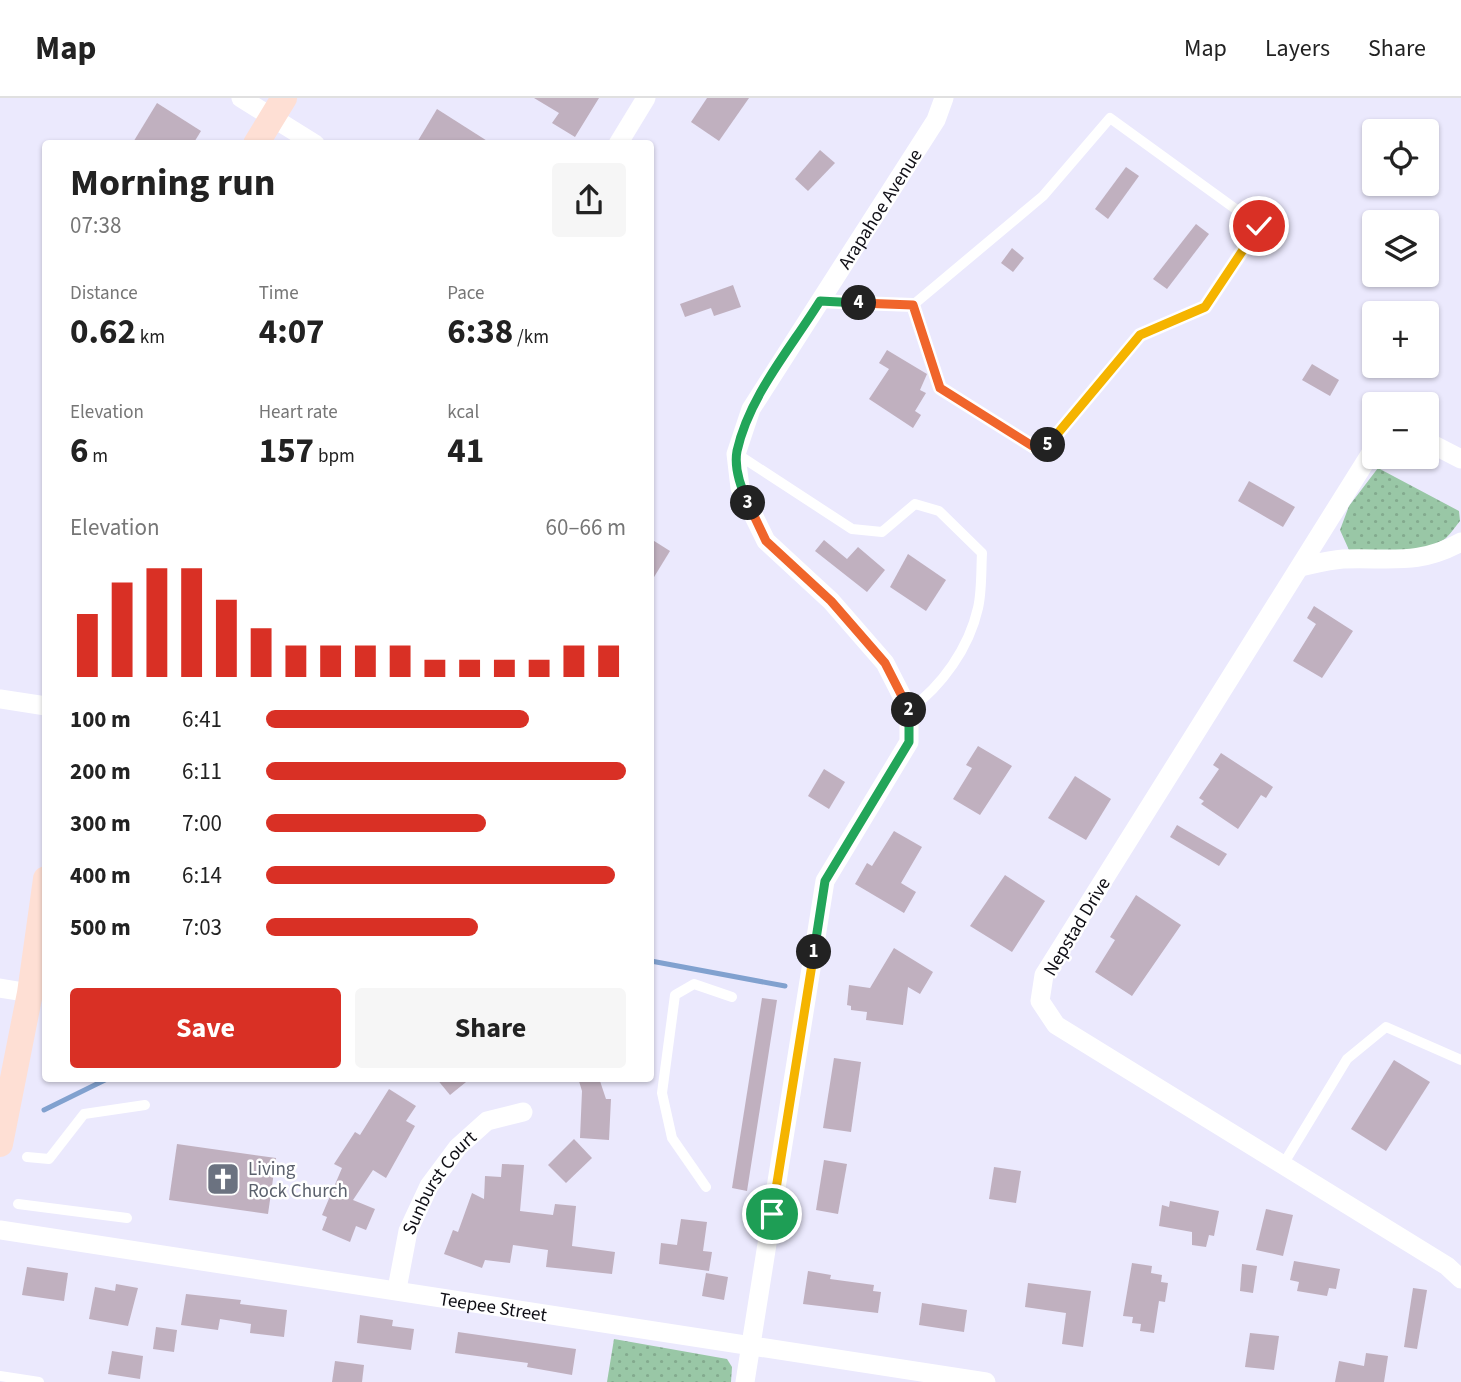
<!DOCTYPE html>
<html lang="en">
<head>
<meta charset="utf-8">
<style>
  :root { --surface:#fff; --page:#f6f6f6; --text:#222; --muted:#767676; --line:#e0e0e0; --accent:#d93025 }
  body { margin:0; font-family:"Source Sans 3",sans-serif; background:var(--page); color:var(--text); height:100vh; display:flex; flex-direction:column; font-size:26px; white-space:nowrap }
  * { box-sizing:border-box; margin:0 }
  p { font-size:23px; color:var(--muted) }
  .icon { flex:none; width:38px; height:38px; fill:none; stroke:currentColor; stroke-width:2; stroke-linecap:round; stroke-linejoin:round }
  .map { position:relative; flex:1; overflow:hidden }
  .drawer { position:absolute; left:42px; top:42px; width:612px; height:942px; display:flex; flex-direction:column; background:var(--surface); border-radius:7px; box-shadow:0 2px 5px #0004 }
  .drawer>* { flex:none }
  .fabs { position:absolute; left:1362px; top:21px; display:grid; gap:14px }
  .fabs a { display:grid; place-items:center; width:77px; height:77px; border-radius:7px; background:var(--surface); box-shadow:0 2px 5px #0004; font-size:35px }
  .pin { position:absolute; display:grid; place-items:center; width:60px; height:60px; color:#fff; margin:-30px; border:4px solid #fff; border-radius:50%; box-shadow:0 2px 7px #0007 }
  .km { position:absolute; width:35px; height:35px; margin:-18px; border-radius:50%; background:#222; color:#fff; font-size:19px; line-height:35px; text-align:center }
  .round { display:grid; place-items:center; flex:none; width:74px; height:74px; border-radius:7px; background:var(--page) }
  .summary { display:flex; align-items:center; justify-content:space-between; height:119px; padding:0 28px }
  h1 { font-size:38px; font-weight:700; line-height:52px }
  .figures { display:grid; grid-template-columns:repeat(3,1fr); gap:10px; height:119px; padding:7px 28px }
  .figures div { display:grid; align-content:center }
  .figures b { font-size:35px; font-weight:700 }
  .figures small { font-size:19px; font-weight:400 }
  .figures p { font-size:19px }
  .chart { height:196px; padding:14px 28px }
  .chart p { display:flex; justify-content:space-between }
  .chart svg { width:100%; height:126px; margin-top:7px; stroke:var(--accent); stroke-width:6 }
  .button { display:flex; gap:14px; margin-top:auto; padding:14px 28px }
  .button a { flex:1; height:80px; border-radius:7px; background:var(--accent); color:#fff; font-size:28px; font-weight:700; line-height:80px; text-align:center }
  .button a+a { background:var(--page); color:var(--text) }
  ul { padding:0 28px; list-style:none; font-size:23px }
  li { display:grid; grid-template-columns:112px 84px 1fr; align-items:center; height:52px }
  li i { height:18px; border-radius:9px; background:var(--accent) }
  header { display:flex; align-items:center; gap:42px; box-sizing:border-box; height:98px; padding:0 35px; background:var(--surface); border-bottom:2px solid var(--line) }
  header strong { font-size:33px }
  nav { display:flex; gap:38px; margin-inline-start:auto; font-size:24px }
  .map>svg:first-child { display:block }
  .green { fill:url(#green-dots) }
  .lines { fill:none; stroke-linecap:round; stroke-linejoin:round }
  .stream { stroke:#81a1cf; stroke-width:5 }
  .building { fill:#c0b0bf }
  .lane { stroke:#fff; stroke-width:10 }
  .street { stroke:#fff; stroke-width:19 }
  .secondary { stroke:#fedfd4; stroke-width:26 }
  .split-1-casing { stroke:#fff; stroke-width:14 }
  .split-2-casing { stroke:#fff; stroke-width:14 }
  .split-3-casing { stroke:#fff; stroke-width:14 }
  .split-4-casing { stroke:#fff; stroke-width:14 }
  .split-5-casing { stroke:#fff; stroke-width:14 }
  .split-6-casing { stroke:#fff; stroke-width:14 }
  .split-1 { stroke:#f5b400; stroke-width:9 }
  .split-2 { stroke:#22a559; stroke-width:9 }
  .split-3 { stroke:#f0652b; stroke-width:9 }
  .split-4 { stroke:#22a559; stroke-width:9 }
  .split-5 { stroke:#f0652b; stroke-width:9 }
  .split-6 { stroke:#f5b400; stroke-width:9 }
  .labels { text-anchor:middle; stroke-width:5; stroke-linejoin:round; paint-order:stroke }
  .street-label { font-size:19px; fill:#0f0e15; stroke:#fff }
  .worship-label { font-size:19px; fill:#5b616d; stroke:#fff; text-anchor:start }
</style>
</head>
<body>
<header>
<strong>Map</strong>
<nav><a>Map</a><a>Layers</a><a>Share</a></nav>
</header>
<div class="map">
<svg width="1461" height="1284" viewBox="0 0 1461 1284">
  <defs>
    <pattern id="green-dots" width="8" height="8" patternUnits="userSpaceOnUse" patternTransform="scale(1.75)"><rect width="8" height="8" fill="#99c7a6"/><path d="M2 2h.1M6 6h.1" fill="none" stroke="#83aa8e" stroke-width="1.8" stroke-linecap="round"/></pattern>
  </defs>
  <rect width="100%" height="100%" fill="#ebe9fd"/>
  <g class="green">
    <path d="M1378 370 1459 413 1460 423C1456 428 1451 435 1446 440 1423 457 1376 455 1349 452L1340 432 1349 408Z"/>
    <polygon points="614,1241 727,1261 732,1269 731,1284 607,1284"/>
  </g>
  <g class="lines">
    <g class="stream">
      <polyline points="651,863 785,888"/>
      <polyline points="44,1012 109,980"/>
    </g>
  </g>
  <g class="building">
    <polygon points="534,0 599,0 575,39 552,25 559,15"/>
    <polygon points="707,0 749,0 719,43 691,24"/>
    <polygon points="157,5 201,33 193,46 132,46"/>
    <polygon points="437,11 492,46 416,46"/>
    <polygon points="820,52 835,65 808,93 795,81"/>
    <polygon points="1126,69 1139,78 1108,121 1095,111"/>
    <polygon points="1196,126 1209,136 1167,191 1153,181"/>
    <polygon points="1012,150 1024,160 1013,174 1001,165"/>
    <polygon points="733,187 741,209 714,218 711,210 685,219 680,206"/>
    <polygon points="887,252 927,276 920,292 926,295 915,313 921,317 913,330 869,301 889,271 879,265"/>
    <polygon points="1312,266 1339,282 1330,298 1302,282"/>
    <polygon points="1249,383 1295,409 1283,429 1238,403"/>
    <polygon points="651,441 670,453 651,484"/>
    <polygon points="824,442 847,461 858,449 885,472 867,494 815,453"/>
    <polygon points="908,456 946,482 926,513 890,489"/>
    <polygon points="1314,508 1353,533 1322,580 1293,563 1316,526 1307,520"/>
    <polygon points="978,648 1012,668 980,717 953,701 972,670 966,667"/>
    <polygon points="1221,655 1273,689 1266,700 1261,697 1238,731 1201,706 1204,703 1199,700 1219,671 1213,667"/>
    <polygon points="824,671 845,684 829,711 808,698"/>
    <polygon points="1075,678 1111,701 1086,742 1048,720"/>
    <polygon points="1177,727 1227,756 1219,768 1170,739"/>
    <polygon points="894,733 922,749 901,785 916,794 904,815 855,786 867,765 872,768"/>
    <polygon points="1005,777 1045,803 1012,854 970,828"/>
    <polygon points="1136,797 1181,827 1132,898 1095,874 1115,842 1110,839"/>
    <polygon points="894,850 933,874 920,896 908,889 903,927 866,922 867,914 851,912 851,908 847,907 849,887 870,890"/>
    <polygon points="762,900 777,902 747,1093 732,1090"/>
    <polygon points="834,960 861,964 851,1034 823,1030"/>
    <polygon points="1394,962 1430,984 1386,1053 1351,1031"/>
    <polygon points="436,980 471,980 450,997"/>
    <polygon points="578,980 599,980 606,1001 611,1001 609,1042 580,1040 582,993"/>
    <polygon points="389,991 416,1008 406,1023 415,1028 386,1080 373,1072 353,1102 375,1111 366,1132 356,1128 350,1144 322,1132 327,1119 322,1117 342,1070 334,1066 355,1034 360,1037"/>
    <polygon points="574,1041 592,1060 566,1085 548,1067"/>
    <polygon points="177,1046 276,1060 268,1116 169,1102"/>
    <polygon points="824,1062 847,1066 838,1116 816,1112"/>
    <polygon points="502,1066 524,1067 520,1113 553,1117 555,1106 576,1108 572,1148 615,1154 612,1176 546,1169 548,1152 513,1147 510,1165 485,1162 482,1170 444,1156 453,1132 458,1134 472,1095 484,1101 485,1078 501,1079"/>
    <polygon points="994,1069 1021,1073 1016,1105 989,1101"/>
    <polygon points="1170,1103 1219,1113 1214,1138 1209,1137 1206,1149 1192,1147 1192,1134 1159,1128 1162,1107 1169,1109"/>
    <polygon points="1266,1111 1293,1117 1283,1158 1256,1152"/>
    <polygon points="681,1121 707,1124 703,1153 712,1154 709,1173 659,1166 661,1145 677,1147"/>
    <polygon points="1294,1163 1340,1171 1336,1191 1329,1190 1327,1198 1297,1193 1299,1184 1290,1182"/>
    <polygon points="1132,1165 1152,1168 1151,1175 1162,1177 1161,1184 1168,1185 1165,1204 1159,1203 1154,1235 1140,1233 1141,1226 1132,1225 1133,1219 1123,1218"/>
    <polygon points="1242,1166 1257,1168 1253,1195 1240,1193"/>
    <polygon points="27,1169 68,1175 64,1203 22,1197"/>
    <polygon points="808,1173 831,1177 830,1181 874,1187 873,1193 881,1194 878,1215 803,1206"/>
    <polygon points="706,1175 728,1179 724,1202 702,1198"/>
    <polygon points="1028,1185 1091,1193 1083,1249 1062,1246 1066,1215 1025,1209"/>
    <polygon points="116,1186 138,1190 128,1228 89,1221 95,1189 115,1193"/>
    <polygon points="1413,1190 1427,1192 1417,1251 1404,1249"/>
    <polygon points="186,1196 241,1202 240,1206 287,1212 284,1239 250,1235 251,1226 220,1221 218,1232 181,1227"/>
    <polygon points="922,1205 967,1212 964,1234 919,1227"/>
    <polygon points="360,1217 393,1222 392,1228 414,1231 411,1252 357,1245"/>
    <polygon points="156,1229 177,1232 174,1254 153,1251"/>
    <polygon points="458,1234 576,1251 572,1277 527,1269 528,1265 455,1255"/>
    <polygon points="1250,1235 1279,1238 1274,1272 1245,1269"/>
    <polygon points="112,1253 143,1258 140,1281 108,1276"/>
    <polygon points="1366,1255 1388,1258 1384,1284 1335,1284 1339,1263 1364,1268"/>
    <polygon points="335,1263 364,1267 362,1284 332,1284"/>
  </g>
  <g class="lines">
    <g class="lane">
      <polyline points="821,203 913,207 1043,98 1110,20 1259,128 1205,209 1140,237 1049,346 1034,349 940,291 913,207"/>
      <path d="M737 356 852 431 882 434 915 406 939 413 982 455C981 472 982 493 978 510 969 550 942 588 909 612"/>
      <polyline points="27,1059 49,1061 84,1016 145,1007"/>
      <polyline points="1284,1065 1347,961 1386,929 1461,962"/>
      <polyline points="706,1089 672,1040 662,995 675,897 694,886 732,899"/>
      <polyline points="18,1106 127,1120"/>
      <polyline points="0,1278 39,1284"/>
    </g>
    <g class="street">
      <polyline points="241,0 315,46"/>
      <polyline points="618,46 646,0"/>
      <polyline points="1426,343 1461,361"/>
      <polyline points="1374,350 1044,877 1040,903 1056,927 1447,1168 1461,1181"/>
      <path d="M1300 469C1314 466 1329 462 1343 461 1389 459 1418 468 1461 444"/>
      <polyline points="0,601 46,608"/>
      <polyline points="0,890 30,895"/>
      <path id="s1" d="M0 1132 986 1284"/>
      <path id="s2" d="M397 1191 408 1133 429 1088 458 1049 487 1023 523 1014"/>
      <path id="s3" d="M745 1284 825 783 909 644V612L885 565 831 503 766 443 740 390 736 356 751 311 936 22 944 0"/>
    </g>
    <g class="secondary">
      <polyline points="256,46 284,0"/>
      <polyline points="0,1046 30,895 46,781"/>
    </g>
  </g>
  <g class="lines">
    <defs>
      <polyline id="split-1" points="772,1116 814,854"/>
      <polyline id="split-2" points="814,854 825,783 909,644 909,612"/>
      <polyline id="split-3" points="748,405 766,443 831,503 885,565 909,612"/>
      <path id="split-4" d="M748 405C741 390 734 369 737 353 749 298 791 250 820 203L859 205"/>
      <polyline id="split-5" points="859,205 913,207 940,290 1034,349 1048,347"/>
      <polyline id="split-6" points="1048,347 1140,237 1205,209 1259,128"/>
    </defs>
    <use href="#split-1" class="split-1-casing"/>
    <use href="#split-2" class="split-2-casing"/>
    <use href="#split-3" class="split-3-casing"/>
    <use href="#split-4" class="split-4-casing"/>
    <use href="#split-5" class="split-5-casing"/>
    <use href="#split-6" class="split-6-casing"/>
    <use href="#split-1" class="split-1"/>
    <use href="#split-2" class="split-2"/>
    <use href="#split-3" class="split-3"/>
    <use href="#split-4" class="split-4"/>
    <use href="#split-5" class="split-5"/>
    <use href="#split-6" class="split-6"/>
  </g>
  <defs>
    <symbol id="church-square" viewBox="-11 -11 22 22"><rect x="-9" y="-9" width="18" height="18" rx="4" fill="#6b7280" stroke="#fff"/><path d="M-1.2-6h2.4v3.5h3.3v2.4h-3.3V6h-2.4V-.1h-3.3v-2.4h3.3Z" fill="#fff"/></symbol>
  </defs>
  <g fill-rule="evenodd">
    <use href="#church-square" x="204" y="1062" width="38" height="38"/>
  </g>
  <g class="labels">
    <g class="street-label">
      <text dy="7" stroke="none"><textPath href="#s3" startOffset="1304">Arapahoe Avenue</textPath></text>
      <text transform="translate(1076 828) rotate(-59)" y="7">Nepstad Drive</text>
      <text dy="7" stroke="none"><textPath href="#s2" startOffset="117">Sunburst Court</textPath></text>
      <text dy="7" stroke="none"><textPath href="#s1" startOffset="499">Teepee Street</textPath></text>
    </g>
    <g class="worship-label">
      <text x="248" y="1077">Living<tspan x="248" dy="22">Rock Church</tspan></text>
    </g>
  </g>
</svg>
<div class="fabs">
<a><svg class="icon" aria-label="locate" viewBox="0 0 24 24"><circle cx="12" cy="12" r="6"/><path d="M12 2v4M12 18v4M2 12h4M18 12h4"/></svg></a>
<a><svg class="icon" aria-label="layers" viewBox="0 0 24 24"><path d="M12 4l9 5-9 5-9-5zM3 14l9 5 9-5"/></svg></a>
<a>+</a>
<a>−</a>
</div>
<div class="pin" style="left:772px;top:1116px;background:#1e9e55"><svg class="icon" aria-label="arrive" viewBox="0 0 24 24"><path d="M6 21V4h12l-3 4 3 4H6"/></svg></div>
<div class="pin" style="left:1259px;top:128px;background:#d93025"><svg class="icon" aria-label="check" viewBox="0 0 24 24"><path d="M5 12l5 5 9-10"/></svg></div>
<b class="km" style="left:814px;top:854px">1</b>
<b class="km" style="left:909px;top:612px">2</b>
<b class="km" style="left:748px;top:405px">3</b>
<b class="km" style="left:859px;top:205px">4</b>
<b class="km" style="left:1048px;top:347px">5</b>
<section class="drawer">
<div class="summary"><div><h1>Morning run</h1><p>07:38</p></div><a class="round"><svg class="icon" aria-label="share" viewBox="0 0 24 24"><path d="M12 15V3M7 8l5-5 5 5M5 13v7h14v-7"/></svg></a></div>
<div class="figures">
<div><p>Distance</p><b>0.62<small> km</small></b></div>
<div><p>Time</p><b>4:07</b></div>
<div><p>Pace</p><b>6:38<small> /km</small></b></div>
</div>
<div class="figures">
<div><p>Elevation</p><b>6<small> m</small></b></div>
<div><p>Heart rate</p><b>157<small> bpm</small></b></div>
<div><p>kcal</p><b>41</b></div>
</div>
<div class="chart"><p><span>Elevation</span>60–66 m</p>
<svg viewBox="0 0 160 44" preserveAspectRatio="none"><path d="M5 44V22M15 44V11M25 44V6M35 44V6M45 44V17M55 44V27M65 44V33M75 44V33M85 44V33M95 44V33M105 44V38M115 44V38M125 44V38M135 44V38M145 44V33M155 44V33"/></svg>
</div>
<ul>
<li><b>100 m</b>6:41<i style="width:73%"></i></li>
<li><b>200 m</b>6:11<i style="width:100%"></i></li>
<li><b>300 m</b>7:00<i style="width:61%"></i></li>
<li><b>400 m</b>6:14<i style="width:97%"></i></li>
<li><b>500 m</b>7:03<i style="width:59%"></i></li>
</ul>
<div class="button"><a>Save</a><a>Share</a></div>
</section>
</div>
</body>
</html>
